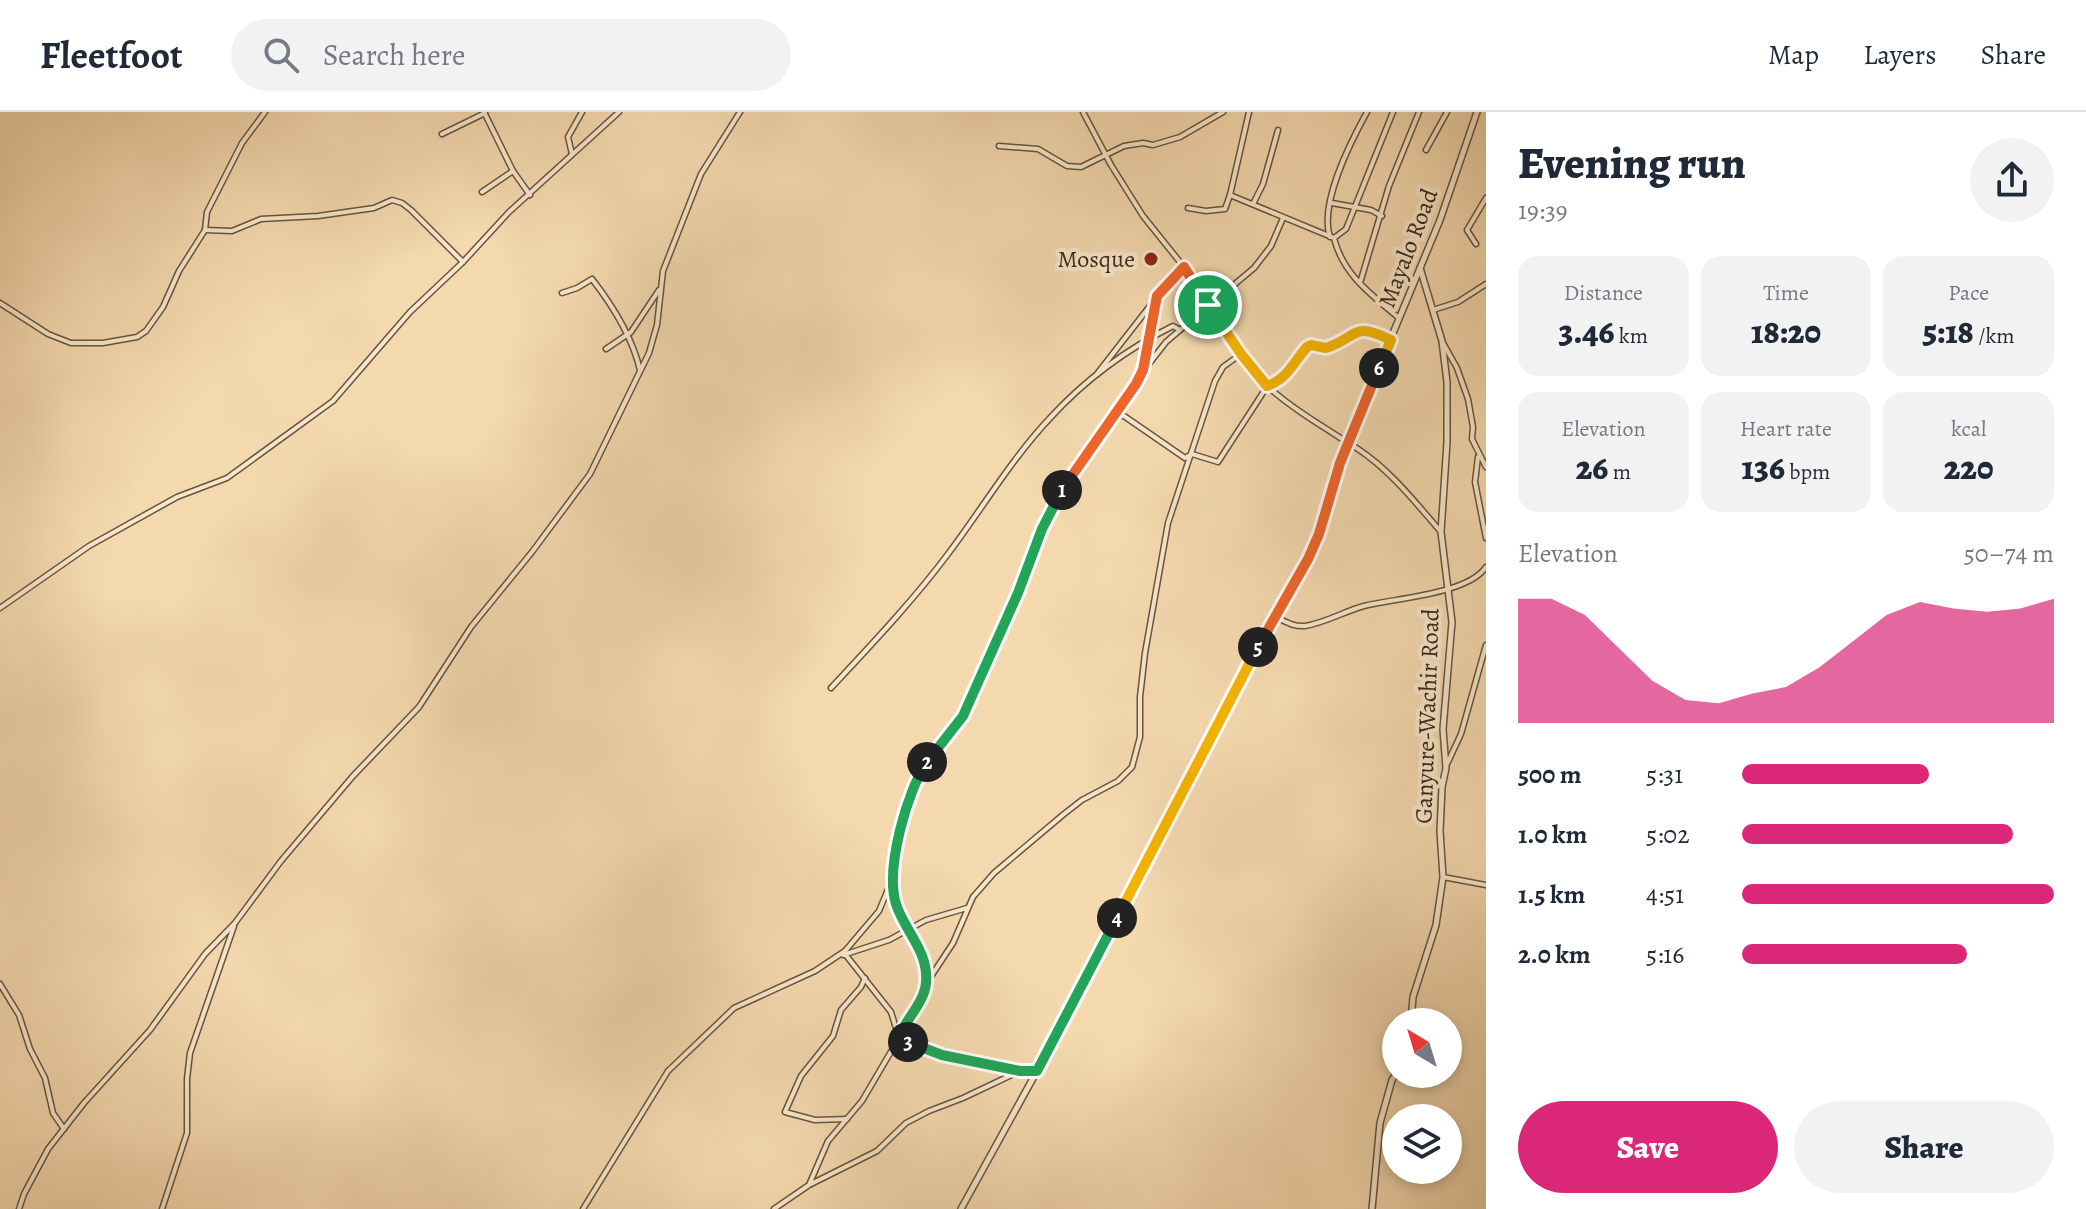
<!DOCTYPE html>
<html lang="en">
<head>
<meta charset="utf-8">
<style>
  :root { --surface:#fff; --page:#f2f2f3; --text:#1f2937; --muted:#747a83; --line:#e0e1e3; --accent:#db2777 }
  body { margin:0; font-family:Alegreya,serif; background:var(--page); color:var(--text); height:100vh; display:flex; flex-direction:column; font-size:30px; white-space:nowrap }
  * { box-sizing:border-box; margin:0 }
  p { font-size:26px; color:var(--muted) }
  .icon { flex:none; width:44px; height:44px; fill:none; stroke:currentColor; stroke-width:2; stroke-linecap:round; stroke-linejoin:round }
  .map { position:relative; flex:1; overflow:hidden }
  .panel { display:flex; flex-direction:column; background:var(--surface); width:600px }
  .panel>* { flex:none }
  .needle { width:52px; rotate:322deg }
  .fabs { position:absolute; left:1382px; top:896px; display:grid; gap:16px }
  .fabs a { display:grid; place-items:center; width:80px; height:80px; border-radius:50%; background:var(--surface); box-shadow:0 4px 12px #0003; font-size:40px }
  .pin { position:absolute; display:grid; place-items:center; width:68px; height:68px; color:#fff; margin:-34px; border:4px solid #fff; border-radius:50%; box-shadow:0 2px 8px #0007 }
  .km { position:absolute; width:40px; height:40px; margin:-20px; border-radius:50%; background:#222; color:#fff; font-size:22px; line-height:40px; text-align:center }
  .round { display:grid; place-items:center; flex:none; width:84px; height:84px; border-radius:42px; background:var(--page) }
  .headline { display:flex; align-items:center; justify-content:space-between; height:136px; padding:0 32px }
  h1 { font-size:44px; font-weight:800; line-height:60px }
  .metrics { display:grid; grid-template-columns:repeat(3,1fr); gap:12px; height:136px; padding:8px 32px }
  .metrics div { display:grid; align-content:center; border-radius:20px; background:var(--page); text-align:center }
  .metrics b { font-size:34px; font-weight:800 }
  .metrics small { font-size:22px; font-weight:400 }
  .metrics p { font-size:22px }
  .chart { height:224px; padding:16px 32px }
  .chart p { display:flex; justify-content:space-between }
  .chart svg { width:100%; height:144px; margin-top:8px; fill:var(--accent); opacity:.7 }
  .button { display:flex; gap:16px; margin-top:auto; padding:16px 32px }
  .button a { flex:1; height:92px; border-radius:48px; background:var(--accent); color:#fff; font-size:32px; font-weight:800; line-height:92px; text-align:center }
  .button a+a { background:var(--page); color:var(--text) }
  ul { padding:0 32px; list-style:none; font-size:26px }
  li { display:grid; grid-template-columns:128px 96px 1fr; align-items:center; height:60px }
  li i { height:20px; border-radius:10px; background:var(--accent) }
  header { display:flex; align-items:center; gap:48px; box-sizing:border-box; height:112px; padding:0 40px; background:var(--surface); border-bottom:2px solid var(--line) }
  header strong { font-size:38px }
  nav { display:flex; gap:44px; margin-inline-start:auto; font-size:28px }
  .search { width:560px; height:72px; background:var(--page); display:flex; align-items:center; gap:20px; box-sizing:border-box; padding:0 28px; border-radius:44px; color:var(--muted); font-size:30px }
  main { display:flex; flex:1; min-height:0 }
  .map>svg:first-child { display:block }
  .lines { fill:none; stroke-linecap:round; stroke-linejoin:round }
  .minor-casing { stroke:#665540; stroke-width:7 }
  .tertiary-casing { stroke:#665540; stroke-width:8 }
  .minor { stroke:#f8e6ca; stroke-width:4 }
  .tertiary { stroke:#f8e6ca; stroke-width:5 }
  .split-1-casing { stroke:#fff; stroke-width:16 }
  .split-2-casing { stroke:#fff; stroke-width:16 }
  .split-3-casing { stroke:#fff; stroke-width:16 }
  .split-4-casing { stroke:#fff; stroke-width:16 }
  .split-5-casing { stroke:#fff; stroke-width:16 }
  .split-6-casing { stroke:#fff; stroke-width:16 }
  .split-7-casing { stroke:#fff; stroke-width:16 }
  .split-1 { stroke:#f0652b; stroke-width:10 }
  .split-2 { stroke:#22a559; stroke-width:10 }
  .split-3 { stroke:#22a559; stroke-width:10 }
  .split-4 { stroke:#22a559; stroke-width:10 }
  .split-5 { stroke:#f5b400; stroke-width:10 }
  .split-6 { stroke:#f0652b; stroke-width:10 }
  .split-7 { stroke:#f5b400; stroke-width:10 }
  .poi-dot { fill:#8f2418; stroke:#f8e6ca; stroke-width:3 }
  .labels { text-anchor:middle; stroke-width:8; stroke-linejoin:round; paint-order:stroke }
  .street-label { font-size:24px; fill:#36291b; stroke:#f8e6ca }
  .poi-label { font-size:24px; fill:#36291b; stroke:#f8e6ca; text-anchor:end }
</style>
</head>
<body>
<header>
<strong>Fleetfoot</strong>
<div class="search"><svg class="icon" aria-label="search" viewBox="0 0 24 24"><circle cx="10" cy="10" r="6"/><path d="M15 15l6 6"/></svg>Search here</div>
<nav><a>Map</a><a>Layers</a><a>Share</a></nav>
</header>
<main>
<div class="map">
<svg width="1486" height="1097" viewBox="0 0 1486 1097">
  <rect width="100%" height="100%" fill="#f4d8ae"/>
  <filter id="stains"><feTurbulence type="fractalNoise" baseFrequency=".0025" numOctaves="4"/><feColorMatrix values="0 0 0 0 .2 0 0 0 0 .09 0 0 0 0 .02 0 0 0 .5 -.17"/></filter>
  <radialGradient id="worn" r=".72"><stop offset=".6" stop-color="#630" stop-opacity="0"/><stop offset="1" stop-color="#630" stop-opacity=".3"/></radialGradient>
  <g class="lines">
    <defs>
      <g id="minor">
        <polyline points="484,0 513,59 530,83"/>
        <polyline points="1083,0 1111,53 1143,104 1184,155 1241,242 1268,273 1218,350 1192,342 1185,346 1124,304 1116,303"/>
        <path d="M1249 0 1230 83 1334 126C1343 163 1372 183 1399 206"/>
        <polyline points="442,22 485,1"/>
        <polyline points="999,34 1038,37 1067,54 1081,55 1124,34 1143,31 1153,33 1180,25 1223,0"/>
        <polyline points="1426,38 1447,0"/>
        <polyline points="572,42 568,25 582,0"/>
        <polyline points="482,80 513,59"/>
        <polyline points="1332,91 1371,98 1382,104"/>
        <polyline points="1253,92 1263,72 1278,18"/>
        <polyline points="1188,96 1206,99 1225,97 1230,83"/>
        <polyline points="205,118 232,119 261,107 318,104 374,96 392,88 402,91 411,98 463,150"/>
        <path d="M1330 125C1319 92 1351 29 1367 0"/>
        <polyline points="1334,126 1346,117 1393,0"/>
        <polyline points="1476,132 1467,118 1486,86"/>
        <polyline points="1360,171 1389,74 1419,0"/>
        <path d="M562 181 577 176 592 167C613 194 632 224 640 258"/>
        <polyline points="0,191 48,222 71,231 103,231 137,225 146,219 163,195 179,159 205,118 207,100 242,31 265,0"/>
        <polyline points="1433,198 1458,190 1486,172"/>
        <path d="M1390 227 1364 217 1326 236 1311 233C1294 243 1293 266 1267 274 1295 299 1327 317 1358 337 1391 359 1415 390 1441 420"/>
        <polyline points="1443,231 1457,256 1468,287 1473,315 1472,327 1486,355"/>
        <polyline points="606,237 631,220 659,178"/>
        <polyline points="1145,257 1166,230 1180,218"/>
        <polyline points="1097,262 1153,190"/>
        <polyline points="1478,345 1475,370 1486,426"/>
        <polyline points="0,496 89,434 177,385 227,366 333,289 410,200 463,150 509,100 619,0"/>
        <path d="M1276 505C1286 510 1294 515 1305 514 1325 511 1345 499 1364 494 1396 486 1468 482 1486 455"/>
        <path d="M831 576C871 533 912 490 948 442 982 397 1012 346 1051 305 1085 268 1129 236 1173 214L1180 218 1254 156 1271 134 1283 106"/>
        <polyline points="1447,652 1461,622 1486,533"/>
        <polyline points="1443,765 1486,773"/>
        <polyline points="894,766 895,791 924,844 926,870"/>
        <polyline points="845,842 891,900 899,926 926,935"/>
        <polyline points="843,843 889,828 926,808 967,796"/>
        <polyline points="0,872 19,903 30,937 45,966 53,1001 64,1017"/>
        <path d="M909 904C922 951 977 950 1018 959"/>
        <polyline points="847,1007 815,1008 785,1000 801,964 833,924 841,898 861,875 865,866"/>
        <polyline points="811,1072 877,1039 906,1011 929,999 963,986 1020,959 1037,959"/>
        <polyline points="19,1097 24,1082 48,1037 84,991 150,918 205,842 235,811 281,749 353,664 419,595 471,515 532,440 590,362 649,241 657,213 663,159 701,62 740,0"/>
        <polyline points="162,1097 187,1021 187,967 190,941 234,814"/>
        <polyline points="583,1097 668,959 734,896 815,859 845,839 879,799 891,770 903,714 917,666 963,604 1018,481 1052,395 1136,272 1143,258 1157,184 1184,155"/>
        <polyline points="774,1097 809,1073 828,1029 862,989 899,926 903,913 921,886 926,872 953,831 973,785 994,761 1064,702 1082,688 1118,669 1132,655 1140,625 1140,585 1145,541 1168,411 1215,269 1223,255 1241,242"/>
      </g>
      <g id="tertiary">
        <polyline points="1411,910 1413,885 1436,813 1443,765 1440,719 1442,675 1446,656 1443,617 1452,510 1441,420 1447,330 1447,270 1442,229 1420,156"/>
        <polyline points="961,1097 1037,959 1258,534 1308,447 1319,422 1347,332 1440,108 1477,0"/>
        <polyline points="1372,1097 1380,1011 1392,968 1396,962"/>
      </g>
    </defs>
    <use href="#minor" class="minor-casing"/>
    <use href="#tertiary" class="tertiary-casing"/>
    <use href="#minor" class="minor"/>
    <use href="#tertiary" class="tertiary"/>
  </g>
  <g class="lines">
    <defs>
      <polyline id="split-1" points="1062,378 1136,272 1143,258 1157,184 1184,155 1208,193"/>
      <polyline id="split-2" points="927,650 963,604 1018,481 1042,417 1062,378"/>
      <path id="split-3" d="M908 930 899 926C905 907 924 892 926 871 929 839 905 820 896 792 885 757 907 679 927 650"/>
      <polyline id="split-4" points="908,930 942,943 1020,959 1037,959 1117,806"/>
      <polyline id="split-5" points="1117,806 1258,535"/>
      <polyline id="split-6" points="1258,535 1308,447 1319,422 1340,351 1379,256"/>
      <path id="split-7" d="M1208 193 1241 242 1267 274C1288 267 1294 249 1307 235L1311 233 1326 236C1360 224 1352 209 1391 228L1379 256"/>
    </defs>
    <use href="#split-1" class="split-1-casing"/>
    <use href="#split-2" class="split-2-casing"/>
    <use href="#split-3" class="split-3-casing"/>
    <use href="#split-4" class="split-4-casing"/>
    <use href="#split-5" class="split-5-casing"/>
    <use href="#split-6" class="split-6-casing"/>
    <use href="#split-7" class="split-7-casing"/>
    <use href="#split-1" class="split-1"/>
    <use href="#split-2" class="split-2"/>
    <use href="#split-3" class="split-3"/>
    <use href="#split-4" class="split-4"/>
    <use href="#split-5" class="split-5"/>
    <use href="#split-6" class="split-6"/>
    <use href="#split-7" class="split-7"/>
  </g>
  <circle class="poi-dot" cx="1151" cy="147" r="8"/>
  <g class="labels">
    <g class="street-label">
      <text transform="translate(1408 136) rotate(-69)" y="8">Mayalo Road</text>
      <text transform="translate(1427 604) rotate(-88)" y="8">Ganyure-Wachir Road</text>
    </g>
    <g class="poi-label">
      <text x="1135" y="155">Mosque</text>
    </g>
  </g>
  <rect width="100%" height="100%" filter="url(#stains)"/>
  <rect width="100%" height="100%" fill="url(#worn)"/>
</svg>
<div class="fabs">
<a><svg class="needle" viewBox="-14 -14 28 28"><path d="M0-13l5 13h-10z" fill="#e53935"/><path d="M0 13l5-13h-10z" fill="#747a83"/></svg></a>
<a><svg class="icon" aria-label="layers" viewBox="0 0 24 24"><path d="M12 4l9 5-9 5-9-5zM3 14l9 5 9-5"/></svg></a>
</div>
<div class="pin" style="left:1208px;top:193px;background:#1e9e55"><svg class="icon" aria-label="arrive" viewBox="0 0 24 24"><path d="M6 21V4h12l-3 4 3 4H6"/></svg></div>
<b class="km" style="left:1062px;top:378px">1</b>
<b class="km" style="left:927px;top:650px">2</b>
<b class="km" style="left:908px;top:930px">3</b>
<b class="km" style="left:1117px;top:806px">4</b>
<b class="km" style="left:1258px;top:535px">5</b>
<b class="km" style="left:1379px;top:256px">6</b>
</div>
<section class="panel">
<div class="headline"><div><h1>Evening run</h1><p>19:39</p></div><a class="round"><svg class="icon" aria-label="share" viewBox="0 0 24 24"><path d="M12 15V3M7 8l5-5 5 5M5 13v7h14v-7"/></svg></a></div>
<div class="metrics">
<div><p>Distance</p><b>3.46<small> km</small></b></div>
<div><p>Time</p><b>18:20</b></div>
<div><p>Pace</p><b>5:18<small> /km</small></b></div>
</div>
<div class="metrics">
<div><p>Elevation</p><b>26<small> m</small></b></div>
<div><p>Heart rate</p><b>136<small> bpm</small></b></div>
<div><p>kcal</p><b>220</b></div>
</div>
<div class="chart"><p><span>Elevation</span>50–74 m</p>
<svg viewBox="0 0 160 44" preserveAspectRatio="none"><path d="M0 44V6L10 6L20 11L30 21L40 31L50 37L60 38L70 35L80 33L90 27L100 19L110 11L120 7L130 9L140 10L150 9L160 6V44z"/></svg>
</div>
<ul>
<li><b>500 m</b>5:31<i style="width:60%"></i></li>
<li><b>1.0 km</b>5:02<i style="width:87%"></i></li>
<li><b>1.5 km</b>4:51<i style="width:100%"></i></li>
<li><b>2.0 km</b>5:16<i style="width:72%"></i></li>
</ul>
<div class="button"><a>Save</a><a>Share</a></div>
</section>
</main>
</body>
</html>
